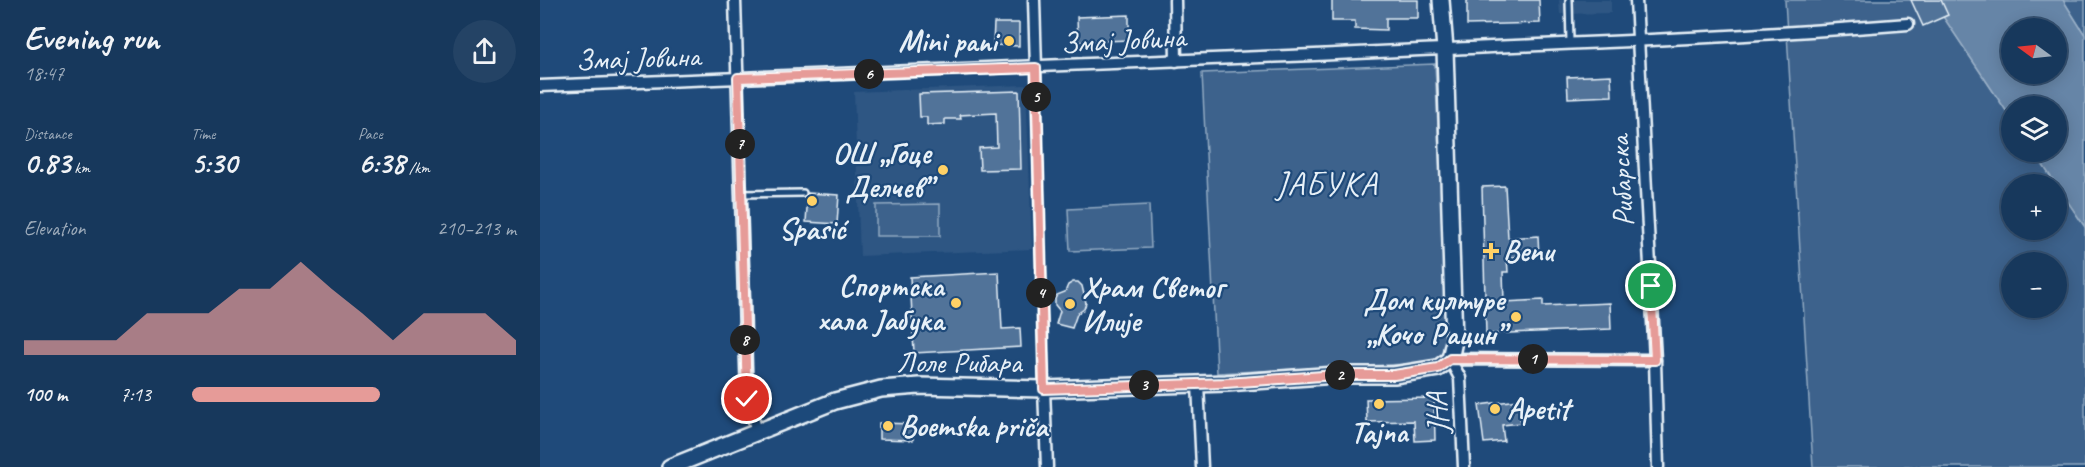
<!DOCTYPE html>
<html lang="en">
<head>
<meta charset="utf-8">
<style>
  :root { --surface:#17385c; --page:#244365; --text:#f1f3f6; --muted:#9eacbb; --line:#365272; --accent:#e69b98 }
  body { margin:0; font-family:Caveat,sans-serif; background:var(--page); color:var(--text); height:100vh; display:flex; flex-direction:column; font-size:22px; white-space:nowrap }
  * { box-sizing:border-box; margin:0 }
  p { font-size:20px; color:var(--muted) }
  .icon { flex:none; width:33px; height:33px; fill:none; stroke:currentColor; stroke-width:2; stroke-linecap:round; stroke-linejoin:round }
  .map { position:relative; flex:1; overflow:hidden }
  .side { display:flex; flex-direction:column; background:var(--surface); width:540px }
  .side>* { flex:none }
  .needle { width:39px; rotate:285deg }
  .tools { position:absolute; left:1461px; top:18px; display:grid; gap:12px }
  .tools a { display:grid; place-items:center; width:66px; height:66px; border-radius:50%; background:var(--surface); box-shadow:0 3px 15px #0003,0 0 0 2px var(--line); font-size:30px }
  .pin { position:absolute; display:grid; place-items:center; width:51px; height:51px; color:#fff; margin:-26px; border:3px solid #fff; border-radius:50%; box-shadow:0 2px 6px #0007 }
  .km { position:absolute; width:30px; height:30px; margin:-15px; border-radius:50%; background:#222; color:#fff; font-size:16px; line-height:30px; text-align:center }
  .round { display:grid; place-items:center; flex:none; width:63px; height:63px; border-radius:32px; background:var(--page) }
  .summary { display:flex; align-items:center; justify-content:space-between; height:102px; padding:0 24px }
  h1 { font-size:33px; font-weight:800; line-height:45px }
  .stats { display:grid; grid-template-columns:repeat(3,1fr); gap:9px; height:102px; padding:6px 24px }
  .stats div { display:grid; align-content:center }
  .stats b { font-size:30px; font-weight:800 }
  .stats small { font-size:16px; font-weight:400 }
  .stats p { font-size:16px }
  .chart { height:168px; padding:12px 24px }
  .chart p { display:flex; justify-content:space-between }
  .chart svg { width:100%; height:108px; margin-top:6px; fill:var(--accent); opacity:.7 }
  ul { padding:0 24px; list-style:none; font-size:20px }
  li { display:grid; grid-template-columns:96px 72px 1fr; align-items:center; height:45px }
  li i { height:15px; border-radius:8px; background:var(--accent) }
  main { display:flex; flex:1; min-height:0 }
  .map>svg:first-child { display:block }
  .built { fill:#2e5683 }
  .green { fill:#3c628c; stroke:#92aac2; stroke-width:1.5; fill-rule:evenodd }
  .water { fill:#6685a7; stroke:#9ab0c7; stroke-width:1.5; fill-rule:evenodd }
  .building { fill:#517399; stroke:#e8f1f8; stroke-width:1.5 }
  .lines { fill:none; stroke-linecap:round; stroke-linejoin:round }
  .service-casing { stroke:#e8f1f8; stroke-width:10 }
  .pedestrian-casing { stroke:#e8f1f8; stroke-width:13 }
  .minor-casing { stroke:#e8f1f8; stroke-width:15 }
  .secondary-casing { stroke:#e8f1f8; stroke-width:20 }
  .service { stroke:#1f4a7a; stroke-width:5 }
  .pedestrian { stroke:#1f4a7a; stroke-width:8 }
  .minor { stroke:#1f4a7a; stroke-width:10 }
  .secondary { stroke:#1f4a7a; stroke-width:15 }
  .route-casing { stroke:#fff; stroke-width:12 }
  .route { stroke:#e69b98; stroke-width:8 }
  .poi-dot { fill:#ffd166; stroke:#1f4a7a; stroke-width:2 }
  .labels { text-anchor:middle; stroke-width:4.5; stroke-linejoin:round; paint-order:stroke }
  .street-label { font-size:30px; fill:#e8f1f8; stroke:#1f4a7a }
  .poi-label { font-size:30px; font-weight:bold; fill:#e8f1f8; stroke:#1f4a7a; text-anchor:end }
  .quarter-label { font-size:33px; letter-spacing:1.5px; fill:#e8f1f8; stroke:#1f4a7a }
</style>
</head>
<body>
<main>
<section class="side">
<div class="summary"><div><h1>Evening run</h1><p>18:47</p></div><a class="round"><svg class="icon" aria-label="share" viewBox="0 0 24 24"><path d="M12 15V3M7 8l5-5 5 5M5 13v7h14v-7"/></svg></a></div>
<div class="stats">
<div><p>Distance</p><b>0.83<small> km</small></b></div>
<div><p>Time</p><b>5:30</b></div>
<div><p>Pace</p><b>6:38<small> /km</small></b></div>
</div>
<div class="chart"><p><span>Elevation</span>210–213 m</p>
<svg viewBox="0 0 160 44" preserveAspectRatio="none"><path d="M0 44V38L10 38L20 38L30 38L40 27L50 27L60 27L70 17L80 17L90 6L100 17L110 27L120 38L130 27L140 27L150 27L160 38V44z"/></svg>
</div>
<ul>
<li><b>100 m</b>7:13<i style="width:58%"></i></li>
</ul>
</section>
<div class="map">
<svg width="1545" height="467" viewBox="0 0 1545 467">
  <rect width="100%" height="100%" fill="#1f4a7a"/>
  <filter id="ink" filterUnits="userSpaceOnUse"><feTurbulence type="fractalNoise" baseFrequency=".0167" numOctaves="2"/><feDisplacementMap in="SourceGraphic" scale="12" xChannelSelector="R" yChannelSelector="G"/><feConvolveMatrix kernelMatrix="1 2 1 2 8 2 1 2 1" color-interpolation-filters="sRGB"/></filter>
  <g filter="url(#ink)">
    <g class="built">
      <polygon points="1019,0 1071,0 1071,13 1020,14"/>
      <polygon points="486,85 492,249 320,256 314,92"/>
    </g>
    <g class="green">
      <path d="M1245 0H1392L1471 118 1472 152H1494L1545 227V467H1273ZM1472 184H1516V230H1472ZM1472 262H1516V308H1472Z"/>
      <polygon points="1523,0 1545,0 1545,35"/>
      <polygon points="895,64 908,340 903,355 889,363 677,373 662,73"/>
      <polygon points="400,204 400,236 336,236 336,205"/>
      <polygon points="609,205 611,248 530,251 528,209"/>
    </g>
    <path class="water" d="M1392 0H1523L1545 35V227L1494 152H1516V106H1472L1471 118ZM1472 28H1516V74H1472Z"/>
    <g class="building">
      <polygon points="792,0 878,0 878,18 846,18 846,30 815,29 815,21 792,21"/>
      <polygon points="927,0 999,0 1000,23 927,25"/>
      <polygon points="1371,0 1401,0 1408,15 1383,26"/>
      <polygon points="589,15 589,40 538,42 537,17"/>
      <polygon points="454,23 479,23 479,46 453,45"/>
      <polygon points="1071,75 1072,96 1028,98 1027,77"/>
      <polygon points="479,91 481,169 440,170 439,148 457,147 456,113 420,115 421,119 405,119 405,124 387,125 387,117 380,117 379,94"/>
      <polygon points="965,186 968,238 998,236 999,256 967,257 968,272 963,272 964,302 1003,300 1003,306 1070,303 1071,329 946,334 942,187"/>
      <polygon points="268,193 299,195 297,224 266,222"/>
      <polygon points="459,272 462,329 480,328 481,347 374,353 370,277"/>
      <polygon points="533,282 538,282 542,286 546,303 544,309 537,314 532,328 516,324 520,311 515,305 515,299 517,295 525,292 528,285"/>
      <polygon points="894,398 895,440 875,441 874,421 827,422 826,399"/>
      <polygon points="978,400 981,423 962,425 964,441 944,443 939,405"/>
      <polygon points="339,423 374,424 373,440 339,439"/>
    </g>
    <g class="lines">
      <defs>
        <g id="service">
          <polyline points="1029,0 1030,43"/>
          <polyline points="201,194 263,193"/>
        </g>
        <polyline id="pedestrian" points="496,68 504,389"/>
        <g id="minor">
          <polyline points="195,0 207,399 217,431"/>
          <polyline points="494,0 496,68"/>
          <polyline points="635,0 636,61"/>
          <polyline points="1096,0 1115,360 1118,467"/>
          <path d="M0 86C294 75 587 64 880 50 1043 43 1206 37 1368 24"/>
          <polyline points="658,384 662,467"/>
          <polyline points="504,389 507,467"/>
          <polyline points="924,467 920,378 910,359 1115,360"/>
        </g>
        <polyline id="secondary" points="130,467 295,401 341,389 379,386 504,389 686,383 796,375 854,375 898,368 910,359 914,341 905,49 901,0"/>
      </defs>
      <use href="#service" class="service-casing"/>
      <use href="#pedestrian" class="pedestrian-casing"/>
      <use href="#minor" class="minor-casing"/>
      <use href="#secondary" class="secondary-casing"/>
      <use href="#service" class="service"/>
      <use href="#pedestrian" class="pedestrian"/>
      <use href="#minor" class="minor"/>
      <use href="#secondary" class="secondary"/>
    </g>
  </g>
  <g class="lines" filter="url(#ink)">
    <defs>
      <polyline id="route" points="207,399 198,78 496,68 504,389 686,383 796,375 854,375 898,368 910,359 1115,360 1111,286"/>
    </defs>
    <use href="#route" class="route-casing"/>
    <use href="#route" class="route"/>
  </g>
  <g class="poi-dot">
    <circle cx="469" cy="41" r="6"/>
    <circle cx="403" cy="170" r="6"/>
    <circle cx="272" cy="201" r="6"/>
    <path d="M948 242h6v6h6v6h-6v6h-6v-6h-6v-6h6z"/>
    <circle cx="416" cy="303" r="6"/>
    <circle cx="530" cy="304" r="6"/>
    <circle cx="976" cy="317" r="6"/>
    <circle cx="839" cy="404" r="6"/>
    <circle cx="955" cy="409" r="6"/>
    <circle cx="348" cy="426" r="6"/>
  </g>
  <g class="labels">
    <g class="street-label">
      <text transform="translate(583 40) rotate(-3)" y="10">Змај Јовина</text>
      <text transform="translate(98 58) rotate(-2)" y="10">Змај Јовина</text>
      <text transform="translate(1081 181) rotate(-93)" y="10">Рибарска</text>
      <text x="419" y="372">Лоле Рибара</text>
      <text transform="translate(897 413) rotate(-93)" y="10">ЈНА</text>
    </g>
    <g class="poi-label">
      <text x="457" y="51">Mini pani</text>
      <text x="391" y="163">ОШ „Гоце<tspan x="391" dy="34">Делчев”</tspan></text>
      <text x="272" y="239" text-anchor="middle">Spasić</text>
      <text x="963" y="261" text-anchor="start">Benu</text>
      <text x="404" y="296">Спортска<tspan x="404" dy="34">хала Јабука</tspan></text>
      <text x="542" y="297" text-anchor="start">Храм Светог<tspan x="542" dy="34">Илије</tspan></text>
      <text x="964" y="310">Дом културе<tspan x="964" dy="34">„Кочо Рацин”</tspan></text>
      <text x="967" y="419" text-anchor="start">Apetit</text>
      <text x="360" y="436" text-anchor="start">Boemska priča</text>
      <text x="839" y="442" text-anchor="middle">Tajna</text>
    </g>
    <g class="quarter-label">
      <text x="787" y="195">ЈАБУКА</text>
    </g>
  </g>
</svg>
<div class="tools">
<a><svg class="needle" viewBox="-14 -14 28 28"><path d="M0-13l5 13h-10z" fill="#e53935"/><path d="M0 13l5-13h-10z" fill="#9eacbb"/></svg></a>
<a><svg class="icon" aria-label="layers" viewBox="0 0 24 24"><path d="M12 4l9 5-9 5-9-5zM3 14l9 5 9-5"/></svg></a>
<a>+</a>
<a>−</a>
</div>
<div class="pin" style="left:1111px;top:286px;background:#1e9e55"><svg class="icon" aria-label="arrive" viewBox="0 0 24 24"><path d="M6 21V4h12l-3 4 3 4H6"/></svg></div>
<div class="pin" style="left:207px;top:399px;background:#d93025"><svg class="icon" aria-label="check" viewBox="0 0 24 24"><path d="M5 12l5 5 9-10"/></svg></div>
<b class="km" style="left:993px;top:359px">1</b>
<b class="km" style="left:800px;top:375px">2</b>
<b class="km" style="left:604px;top:385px">3</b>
<b class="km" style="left:501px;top:293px">4</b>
<b class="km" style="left:496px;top:97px">5</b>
<b class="km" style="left:329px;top:74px">6</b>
<b class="km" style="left:200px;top:144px">7</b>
<b class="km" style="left:205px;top:340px">8</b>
</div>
</main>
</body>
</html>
